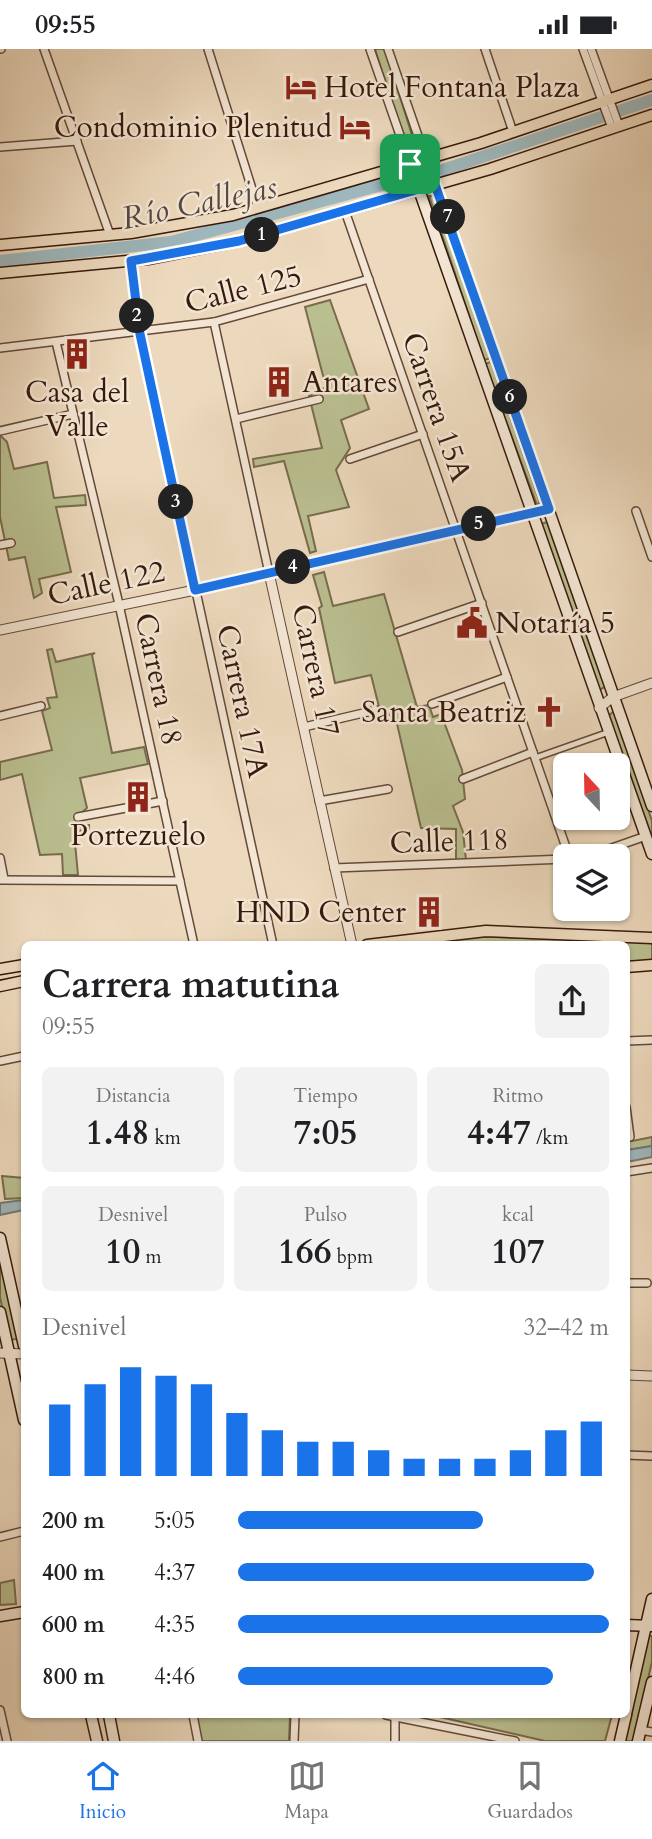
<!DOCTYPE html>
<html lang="es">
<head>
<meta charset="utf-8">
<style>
  :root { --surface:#fff; --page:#f2f2f2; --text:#202124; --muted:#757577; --line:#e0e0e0; --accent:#1a73e8 }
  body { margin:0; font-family:Cardo,serif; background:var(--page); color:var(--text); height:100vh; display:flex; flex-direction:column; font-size:26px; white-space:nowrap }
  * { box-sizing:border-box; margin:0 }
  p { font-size:23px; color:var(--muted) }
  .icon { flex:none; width:38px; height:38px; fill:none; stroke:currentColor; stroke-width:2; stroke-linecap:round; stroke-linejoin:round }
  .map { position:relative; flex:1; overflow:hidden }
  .details { position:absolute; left:21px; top:892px; width:609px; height:777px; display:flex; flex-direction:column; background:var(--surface); border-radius:10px; box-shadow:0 2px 5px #0004 }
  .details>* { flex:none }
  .needle { width:46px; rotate:338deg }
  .buttons { position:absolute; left:553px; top:704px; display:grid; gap:14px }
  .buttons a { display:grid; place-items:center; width:77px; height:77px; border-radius:10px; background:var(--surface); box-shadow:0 2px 5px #0004; font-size:35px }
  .pin { position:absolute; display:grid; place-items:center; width:60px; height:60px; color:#fff; margin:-30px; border-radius:14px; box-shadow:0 4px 10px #0006 }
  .km { position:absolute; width:35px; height:35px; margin:-18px; border-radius:50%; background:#222; color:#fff; font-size:19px; line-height:35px; text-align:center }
  .round { display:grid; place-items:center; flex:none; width:74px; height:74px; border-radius:10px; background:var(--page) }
  .summary { display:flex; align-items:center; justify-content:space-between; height:119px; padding:0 21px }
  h1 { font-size:38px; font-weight:700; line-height:52px }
  .stats { display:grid; grid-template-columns:repeat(3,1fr); gap:10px; height:119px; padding:7px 21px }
  .stats div { display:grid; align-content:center; border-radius:10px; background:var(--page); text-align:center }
  .stats b { font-size:35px; font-weight:700 }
  .stats small { font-size:19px; font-weight:400 }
  .stats p { font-size:19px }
  .chart { height:196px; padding:14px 21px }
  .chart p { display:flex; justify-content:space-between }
  .chart svg { width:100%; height:126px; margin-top:7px; stroke:var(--accent); stroke-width:6 }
  ul { padding:0 21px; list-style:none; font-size:23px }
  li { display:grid; grid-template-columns:112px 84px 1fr; align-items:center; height:52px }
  li i { height:18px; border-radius:9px; background:var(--accent) }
  .status { display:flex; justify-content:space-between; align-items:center; height:49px; padding:0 35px; background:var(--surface); direction:ltr }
  .status svg { height:19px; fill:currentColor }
  .tab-bar { display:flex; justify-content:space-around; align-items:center; height:98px; border-top:2px solid var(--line); background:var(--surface); font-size:19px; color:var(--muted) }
  .tab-bar a { display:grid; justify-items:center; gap:4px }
  .tab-bar .on { color:var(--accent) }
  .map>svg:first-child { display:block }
  .green { fill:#babf90; stroke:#786c4e; stroke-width:2 }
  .water { fill:#9eb7bc; stroke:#757876; stroke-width:2 }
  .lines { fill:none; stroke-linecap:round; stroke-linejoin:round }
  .river { stroke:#9eb7bc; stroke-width:12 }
  .pedestrian-casing { stroke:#644938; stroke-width:8 }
  .minor-casing { stroke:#644938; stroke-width:10 }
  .tertiary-casing { stroke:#644938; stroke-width:11 }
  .secondary-casing { stroke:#37190c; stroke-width:13 }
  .primary-casing { stroke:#37190c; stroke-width:13 }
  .pedestrian { stroke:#f3e6d4; stroke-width:5 }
  .minor { stroke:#f3e6d4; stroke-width:7 }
  .tertiary { stroke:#f3e6d4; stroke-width:9 }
  .secondary { stroke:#f3e6d4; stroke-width:10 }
  .primary { stroke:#edd9bd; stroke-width:10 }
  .route-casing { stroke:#fff; stroke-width:14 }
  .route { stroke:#1a73e8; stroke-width:9 }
  .labels { text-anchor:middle; stroke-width:5; stroke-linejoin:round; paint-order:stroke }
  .poi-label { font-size:30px; fill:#37190c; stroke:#f3e6d4; text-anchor:start }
  .street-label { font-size:30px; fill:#37190c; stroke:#f3e6d4 }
  .water-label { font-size:32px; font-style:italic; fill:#564841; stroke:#f3e6d4 }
</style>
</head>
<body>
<div class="status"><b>09:55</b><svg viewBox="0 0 49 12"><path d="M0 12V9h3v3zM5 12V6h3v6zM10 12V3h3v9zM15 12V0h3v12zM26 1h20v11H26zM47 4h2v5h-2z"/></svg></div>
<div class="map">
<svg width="652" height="1692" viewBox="0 0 652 1692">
  <rect width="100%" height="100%" fill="#edd9bd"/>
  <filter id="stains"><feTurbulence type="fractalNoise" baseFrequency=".00286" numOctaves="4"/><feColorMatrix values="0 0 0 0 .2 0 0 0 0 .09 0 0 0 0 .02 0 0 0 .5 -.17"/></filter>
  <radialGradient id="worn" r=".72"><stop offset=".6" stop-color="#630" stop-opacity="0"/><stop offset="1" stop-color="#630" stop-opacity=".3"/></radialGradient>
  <g class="green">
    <polygon points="375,0 385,0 416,99 407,102"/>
    <polygon points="429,147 434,147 491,309 484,311"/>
    <polygon points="330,251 369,360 341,371 350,399 336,421 349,458 308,467 316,502 310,504 284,412 254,418 253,410 322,399 309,347 326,338 305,258"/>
    <polygon points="493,312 541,452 537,456 485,315"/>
    <polygon points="0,386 7,393 14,420 47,413 54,449 85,446 86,456 56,458 71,523 39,530 42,544 34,549 25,508 9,511 0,468"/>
    <polygon points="547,473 605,638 597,642 541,475"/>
    <polygon points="324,523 333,557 384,545 417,658 429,656 433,668 441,665 462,721 465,750 453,757 463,783 466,811 456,811 456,780 421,779 395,666 381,666 371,626 335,634 319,559 322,557 313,526"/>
    <polygon points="52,600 56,613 95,604 92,606 112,704 144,698 148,715 80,729 87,759 78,767 78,777 89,776 89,780 74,783 78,826 63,826 62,805 40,806 22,725 0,731 0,713 52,701 42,662 50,659 47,649 57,648 47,601"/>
    <polygon points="614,662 652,772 652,795 606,669"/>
    <polygon points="464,887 652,893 652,912 627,915 626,896 396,896"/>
    <polygon points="652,1088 652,1097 627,1101 627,1093"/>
    <polygon points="2,1127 24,1129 24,1149 5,1150"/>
    <polygon points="0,1205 18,1290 9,1291 0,1248"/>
    <polygon points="14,1531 16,1555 0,1556 0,1534"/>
    <polygon points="649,1587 652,1587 652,1613 633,1692 624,1692"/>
    <polygon points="195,1666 290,1666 289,1692 201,1692"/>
    <polygon points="431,1666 612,1666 605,1692 545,1692"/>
  </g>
  <g class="water">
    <polygon points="652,1097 652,1108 627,1113 627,1101"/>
    <polygon points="24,1151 24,1161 0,1166 0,1154"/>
  </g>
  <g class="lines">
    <g class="river">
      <polyline points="443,121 652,51"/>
      <polyline points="0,212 171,193 407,129"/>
    </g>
    <defs>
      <polyline id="pedestrian" points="535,709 609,683"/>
      <g id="minor">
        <polyline points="0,0 1,0"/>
        <polyline points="44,0 110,186"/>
        <polyline points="208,0 258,159"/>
        <polyline points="370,0 410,115"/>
        <polyline points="388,0 426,110"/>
        <polyline points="485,0 513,83"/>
        <polyline points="583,0 612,79"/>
        <polyline points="591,0 619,77"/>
        <polyline points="0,98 77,92"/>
        <polyline points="345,162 569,807"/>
        <polyline points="131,212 140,285 273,896"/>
        <polyline points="214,273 269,524"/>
        <polyline points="56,293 118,551 194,896"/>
        <polyline points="0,299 214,273 369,230"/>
        <polyline points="236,370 319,350"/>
        <polyline points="0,382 73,365"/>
        <polyline points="350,410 423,385"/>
        <polyline points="636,462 652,508"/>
        <polyline points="0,496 11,494"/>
        <polyline points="398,583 482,554"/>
        <polyline points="432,655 507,628"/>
        <polyline points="0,667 41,657"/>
        <polyline points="304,678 376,661"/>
        <polyline points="463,730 533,703"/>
        <polyline points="319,752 388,740"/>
        <polyline points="78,768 163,752"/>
        <polyline points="589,807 646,787"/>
        <polyline points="0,809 4,830"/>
        <polyline points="334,819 565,810"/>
        <polyline points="0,831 180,832"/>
        <polyline points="626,992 652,991"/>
        <polyline points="0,1012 24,1007"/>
        <polyline points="626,1058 630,1088 626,1088"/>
        <polyline points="626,1123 652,1119"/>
        <polyline points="626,1234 647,1234"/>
        <polyline points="626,1406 652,1407"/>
        <polyline points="0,1488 24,1482"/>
        <polyline points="0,1661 7,1692"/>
        <polyline points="193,1666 198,1692"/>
        <polyline points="386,1666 515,1692"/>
        <polyline points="640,1681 652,1683"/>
        <polyline points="294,1692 295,1666"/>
        <polyline points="395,1692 395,1666"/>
      </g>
      <g id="tertiary">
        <polyline points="269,524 352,896"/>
        <polyline points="0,581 200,540 549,460"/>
        <polyline points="599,659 613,648 652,634"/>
        <polyline points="0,1304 24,1305"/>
        <polyline points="626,1326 652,1327"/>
      </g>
      <g id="secondary">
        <polyline points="426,110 652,757"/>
        <polyline points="410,115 652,805"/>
        <polyline points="0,1189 24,1297"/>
        <polyline points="0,1263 24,1371"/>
        <polyline points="0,1567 24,1563"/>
        <polyline points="626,1576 652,1577"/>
        <polyline points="626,1665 652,1550"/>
        <polyline points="91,1666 97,1692"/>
        <polyline points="109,1666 114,1692"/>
        <polyline points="620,1692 626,1666"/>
        <polyline points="638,1692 652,1633"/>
      </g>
      <g id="primary">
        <polyline points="0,196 131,184 233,166 481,94 652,36"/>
        <polyline points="0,224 148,210 239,192 490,120 652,66"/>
        <polyline points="367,896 486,882 652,889"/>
        <polyline points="626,918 652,916"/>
        <polyline points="0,920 24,916"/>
        <polyline points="0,937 24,932"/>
      </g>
    </defs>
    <use href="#pedestrian" class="pedestrian-casing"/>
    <use href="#minor" class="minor-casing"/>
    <use href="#tertiary" class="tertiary-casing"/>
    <use href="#secondary" class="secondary-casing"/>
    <use href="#primary" class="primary-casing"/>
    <use href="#pedestrian" class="pedestrian"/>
    <use href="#minor" class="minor"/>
    <use href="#tertiary" class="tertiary"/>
    <use href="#secondary" class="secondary"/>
    <use href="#primary" class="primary"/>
  </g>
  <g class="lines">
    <defs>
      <polygon id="route" points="426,110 549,460 195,541 140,285 131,212 239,192 419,140 410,115"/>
    </defs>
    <use href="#route" class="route-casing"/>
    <use href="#route" class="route"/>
  </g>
  <defs>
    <symbol id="hotel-bare" viewBox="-9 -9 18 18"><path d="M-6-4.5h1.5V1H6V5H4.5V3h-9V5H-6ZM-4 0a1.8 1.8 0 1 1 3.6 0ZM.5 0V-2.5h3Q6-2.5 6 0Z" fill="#8f2418" stroke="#f3e6d4" stroke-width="2.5" paint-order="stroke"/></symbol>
    <symbol id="building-bare" viewBox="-9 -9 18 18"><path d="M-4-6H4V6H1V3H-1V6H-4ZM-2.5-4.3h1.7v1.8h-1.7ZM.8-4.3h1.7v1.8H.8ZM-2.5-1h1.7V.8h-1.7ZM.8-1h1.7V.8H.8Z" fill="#8f2418" stroke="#f3e6d4" stroke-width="2.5" paint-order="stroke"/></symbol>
    <symbol id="civic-bare" viewBox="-9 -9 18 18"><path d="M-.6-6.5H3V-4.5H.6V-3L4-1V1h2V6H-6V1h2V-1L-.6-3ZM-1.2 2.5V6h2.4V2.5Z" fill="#8f2418" stroke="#f3e6d4" stroke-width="2.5" paint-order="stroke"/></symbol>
    <symbol id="church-bare" viewBox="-9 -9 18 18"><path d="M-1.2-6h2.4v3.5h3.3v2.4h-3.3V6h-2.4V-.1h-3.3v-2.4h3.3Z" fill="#8f2418" stroke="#f3e6d4" stroke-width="2.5" paint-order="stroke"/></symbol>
  </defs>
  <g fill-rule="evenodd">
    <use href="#hotel-bare" x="279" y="16" width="44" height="44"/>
    <use href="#hotel-bare" x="333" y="56" width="44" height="44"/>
    <use href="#building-bare" x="55" y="283" width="44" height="44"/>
    <use href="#building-bare" x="257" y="311" width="44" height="44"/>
    <use href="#civic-bare" x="450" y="552" width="44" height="44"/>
    <use href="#church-bare" x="527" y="641" width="44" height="44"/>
    <use href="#building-bare" x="116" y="726" width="44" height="44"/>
    <use href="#building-bare" x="407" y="841" width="44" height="44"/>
  </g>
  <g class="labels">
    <g class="poi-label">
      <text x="324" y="48">Hotel Fontana Plaza</text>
      <text x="332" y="88" text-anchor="end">Condominio Plenitud</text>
      <text x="302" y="343">Antares</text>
      <text x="77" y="353" text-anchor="middle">Casa del<tspan x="77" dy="34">Valle</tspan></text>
      <text x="495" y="584">Notaría 5</text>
      <text x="526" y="673" text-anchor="end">Santa Beatriz</text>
      <text x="138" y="796" text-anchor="middle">Portezuelo</text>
      <text x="406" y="873" text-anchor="end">HND Center</text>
    </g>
    <g class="street-label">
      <text transform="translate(243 240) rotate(-14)" y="10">Calle 125</text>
      <text transform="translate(437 358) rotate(71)" y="10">Carrera 15A</text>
      <text transform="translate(106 534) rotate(-12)" y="10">Calle 122</text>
      <text transform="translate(316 621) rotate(78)" y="10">Carrera 17</text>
      <text transform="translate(159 630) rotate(78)" y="10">Carrera 18</text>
      <text transform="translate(243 652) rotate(78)" y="10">Carrera 17A</text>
      <text transform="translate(449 792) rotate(-2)" y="10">Calle 118</text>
    </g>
    <g class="water-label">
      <text transform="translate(199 153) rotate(-12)" y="11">Río Callejas</text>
    </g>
  </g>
  <rect width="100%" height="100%" filter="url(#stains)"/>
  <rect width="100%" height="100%" fill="url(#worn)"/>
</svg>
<div class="buttons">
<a><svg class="needle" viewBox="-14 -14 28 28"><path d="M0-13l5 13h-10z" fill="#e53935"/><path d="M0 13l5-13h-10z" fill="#757577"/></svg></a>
<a><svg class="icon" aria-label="layers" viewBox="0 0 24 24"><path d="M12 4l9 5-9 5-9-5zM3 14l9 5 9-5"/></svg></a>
</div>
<div class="pin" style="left:410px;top:115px;background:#1e9e55"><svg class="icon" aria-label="arrive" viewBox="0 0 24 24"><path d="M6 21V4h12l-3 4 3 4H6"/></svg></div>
<b class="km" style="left:262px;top:186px">1</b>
<b class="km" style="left:137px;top:267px">2</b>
<b class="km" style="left:176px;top:453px">3</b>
<b class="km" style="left:293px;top:518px">4</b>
<b class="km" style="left:479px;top:475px">5</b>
<b class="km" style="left:510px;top:348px">6</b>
<b class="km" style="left:448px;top:168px">7</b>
<section class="details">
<div class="summary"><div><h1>Carrera matutina</h1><p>09:55</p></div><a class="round"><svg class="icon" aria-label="share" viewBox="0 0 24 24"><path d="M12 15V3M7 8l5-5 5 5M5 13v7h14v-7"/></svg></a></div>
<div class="stats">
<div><p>Distancia</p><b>1.48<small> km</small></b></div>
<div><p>Tiempo</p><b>7:05</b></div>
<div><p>Ritmo</p><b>4:47<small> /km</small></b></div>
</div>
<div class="stats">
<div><p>Desnivel</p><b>10<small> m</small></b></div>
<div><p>Pulso</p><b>166<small> bpm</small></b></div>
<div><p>kcal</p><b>107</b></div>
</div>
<div class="chart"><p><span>Desnivel</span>32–42 m</p>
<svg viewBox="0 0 160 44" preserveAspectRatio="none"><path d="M5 44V19M15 44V12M25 44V6M35 44V9M45 44V12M55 44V22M65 44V28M75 44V32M85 44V32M95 44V35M105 44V38M115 44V38M125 44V38M135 44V35M145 44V28M155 44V25"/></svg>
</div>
<ul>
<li><b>200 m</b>5:05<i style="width:66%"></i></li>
<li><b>400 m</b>4:37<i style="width:96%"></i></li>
<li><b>600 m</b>4:35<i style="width:100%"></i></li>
<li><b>800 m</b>4:46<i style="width:85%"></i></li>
</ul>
</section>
</div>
<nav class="tab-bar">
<a class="on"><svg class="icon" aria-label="home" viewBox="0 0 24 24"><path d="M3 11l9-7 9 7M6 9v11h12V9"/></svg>Inicio</a>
<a><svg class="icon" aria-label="map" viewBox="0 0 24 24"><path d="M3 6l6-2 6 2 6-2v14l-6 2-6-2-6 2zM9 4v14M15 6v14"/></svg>Mapa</a>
<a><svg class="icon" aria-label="saved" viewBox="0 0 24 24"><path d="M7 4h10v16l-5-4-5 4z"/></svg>Guardados</a>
</nav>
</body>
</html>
